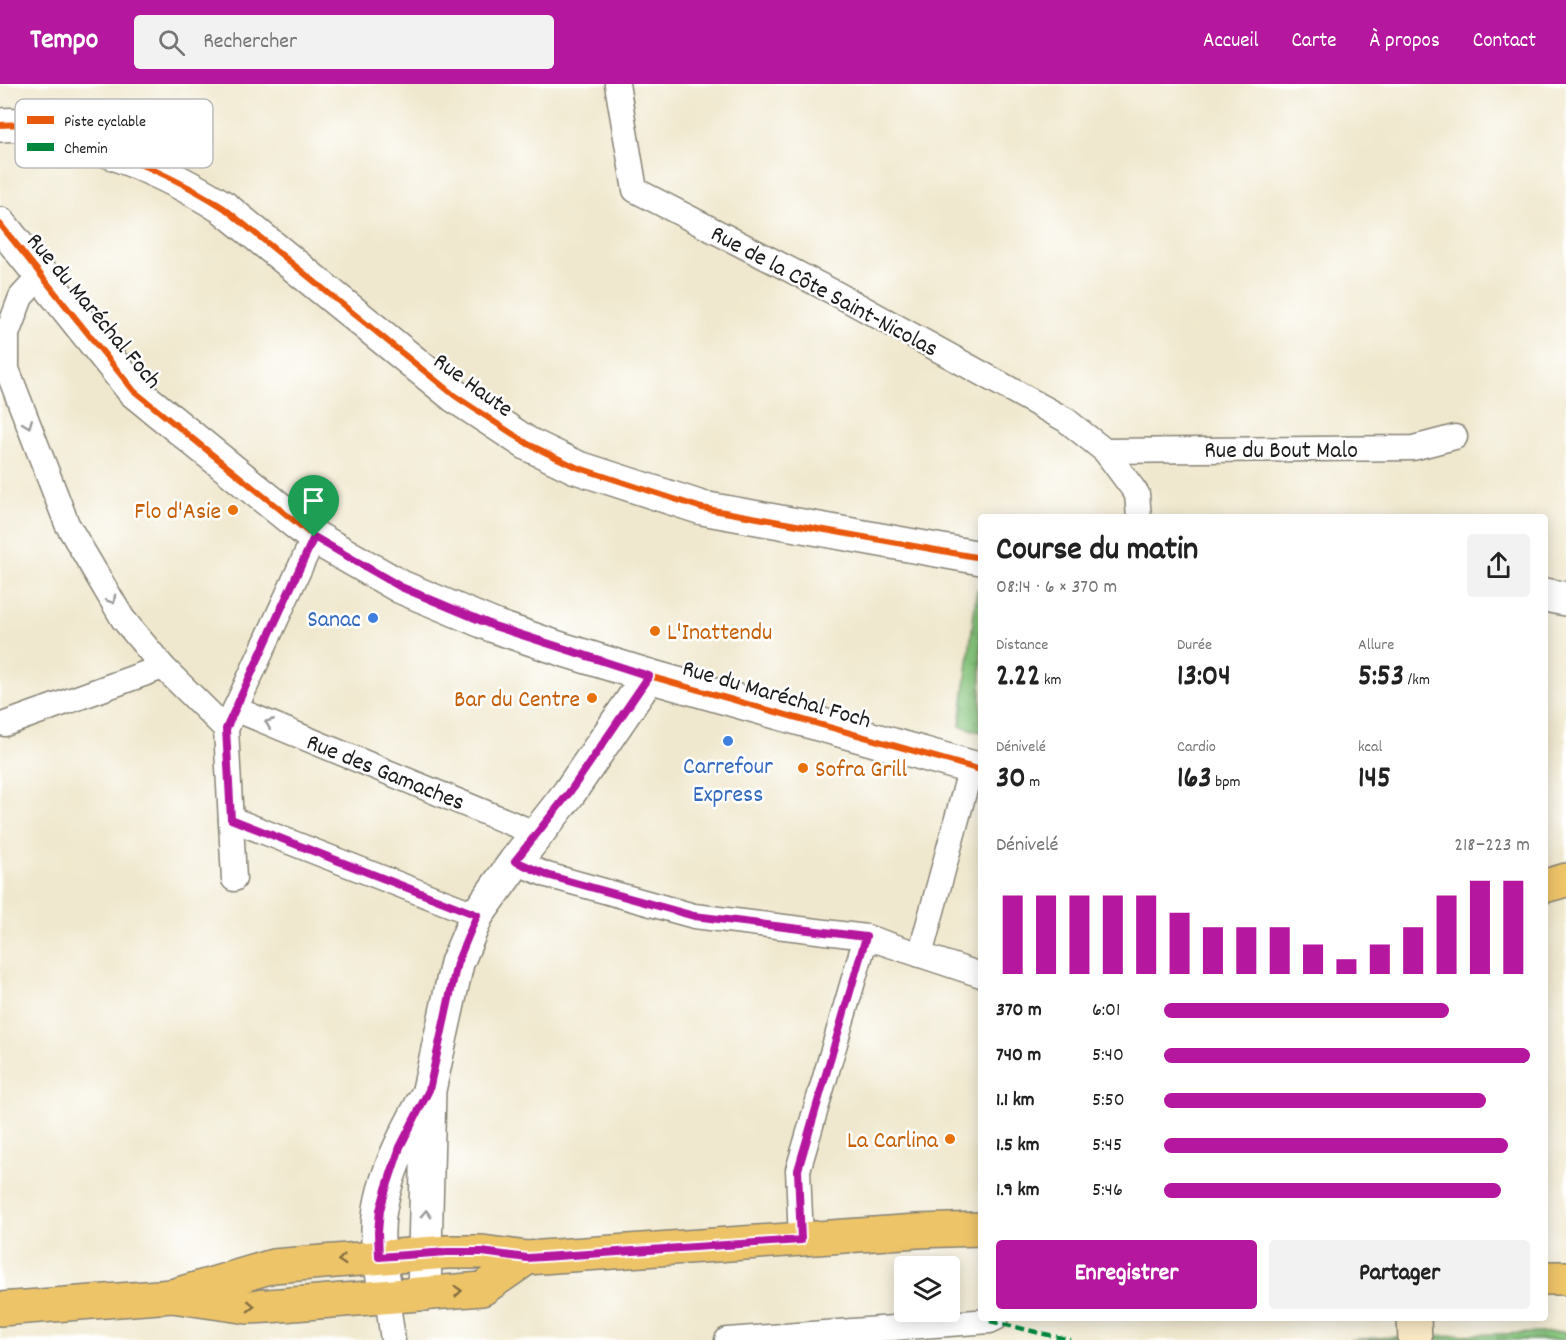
<!DOCTYPE html>
<html lang="fr">
<head>
<meta charset="utf-8">
<style>
  :root { --surface:#fff; --page:#f2f2f2; --text:#222; --muted:#767676; --accent:#b5179e }
  body { margin:0; font-family:Dekko,sans-serif; background:var(--page); color:var(--text); height:100vh; display:flex; flex-direction:column; font-size:22px; white-space:nowrap }
  * { box-sizing:border-box; margin:0 }
  p { font-size:20px; color:var(--muted) }
  .icon { flex:none; width:33px; height:33px; fill:none; stroke:currentColor; stroke-width:2; stroke-linecap:round; stroke-linejoin:round }
  .map { position:relative; flex:1; overflow:hidden }
  .side { position:absolute; left:978px; top:430px; width:570px; height:807px; display:flex; flex-direction:column; background:var(--surface); border-radius:6px; box-shadow:0 3px 15px #0003 }
  .side>* { flex:none }
  .fabs { position:absolute; left:894px; top:1172px; display:grid; gap:12px }
  .fabs a { display:grid; place-items:center; width:66px; height:66px; border-radius:6px; background:var(--surface); box-shadow:0 3px 15px #0003; font-size:30px }
  .pin { position:absolute; display:grid; place-items:center; width:51px; height:51px; color:#fff; margin:-62px -26px; border-radius:50% 50% 50% 0; rotate:-45deg; box-shadow:0 0 6px #0007 }
  .pin .icon { rotate:45deg }
  .round { display:grid; place-items:center; flex:none; width:63px; height:63px; border-radius:6px; background:var(--page) }
  .summary { display:flex; align-items:center; justify-content:space-between; height:102px; padding:0 18px }
  h1 { font-size:33px; font-weight:800; line-height:45px }
  .metrics { display:grid; grid-template-columns:repeat(3,1fr); gap:9px; height:102px; padding:6px 18px }
  .metrics div { display:grid; align-content:center }
  .metrics b { font-size:30px; font-weight:800 }
  .metrics small { font-size:16px; font-weight:400 }
  .metrics p { font-size:16px }
  .chart { height:168px; padding:12px 18px }
  .chart p { display:flex; justify-content:space-between }
  .chart svg { width:100%; height:108px; margin-top:6px; stroke:var(--accent); stroke-width:6 }
  .action { display:flex; gap:12px; margin-top:auto; padding:12px 18px }
  .action a { flex:1; height:69px; border-radius:6px; background:var(--accent); color:#fff; font-size:24px; font-weight:800; line-height:69px; text-align:center }
  .action a+a { background:var(--page); color:var(--text) }
  ul { padding:0 18px; list-style:none; font-size:20px }
  li { display:grid; grid-template-columns:96px 72px 1fr; align-items:center; height:45px }
  li i { height:15px; border-radius:8px; background:var(--accent) }
  header { display:flex; align-items:center; gap:36px; box-sizing:border-box; height:84px; padding:0 30px; background:var(--accent); color:#fff }
  header strong { font-size:28px }
  nav { display:flex; gap:33px; margin-inline-start:auto; font-size:21px }
  .search { width:420px; height:54px; background:var(--page); display:flex; align-items:center; gap:15px; box-sizing:border-box; padding:0 21px; border-radius:6px; color:var(--muted); font-size:22px }
  .map>svg:first-child { display:block }
  .grass { fill:url(#grass-tufts); stroke:#51704c; stroke-width:1.5 }
  .lines { fill:none; stroke-linecap:round; stroke-linejoin:round }
  .lane-casing { stroke:#868275; stroke-width:27 }
  .street-casing { stroke:#868275; stroke-width:36 }
  .secondary-casing { stroke:#868275; stroke-width:36 }
  .primary-casing { stroke:#868275; stroke-width:36 }
  .lane { stroke:#fff; stroke-width:24 }
  .street { stroke:#fff; stroke-width:33 }
  .secondary { stroke:#f8e7c3; stroke-width:33 }
  .primary { stroke:#eec469; stroke-width:33 }
  .quiet { stroke:#00873e; stroke-width:4.5; stroke-dasharray:9 4.5; stroke-linecap:butt }
  .cycleway-casing { stroke:#fff; stroke-width:10 }
  .cycleway { stroke:#e8590c; stroke-width:6 }
  .oneway { stroke:#999 }
  .oneway2 { stroke:#857042 }
  .route-casing { stroke:#fff; stroke-width:12 }
  .route { stroke:#b5179e; stroke-width:8 }
  .food-dot { fill:#e8710a; stroke:#fff; stroke-width:2 }
  .shop-dot { fill:#3f7fe0; stroke:#fff; stroke-width:2 }
  .labels { text-anchor:middle; stroke-width:5; stroke-linejoin:round; paint-order:stroke }
  .street-label { font-size:24px; fill:#1c1c1c; stroke:#fff }
  .food-label { font-size:24px; fill:#c56008; stroke:#fff; text-anchor:end }
  .shop-label { font-size:24px; fill:#366cbe; stroke:#fff; text-anchor:end }
  .key { fill:#fff; stroke:#bbb; stroke-width:1.5 }
  .key-label { font-size:16px; fill:#1c1c1c }
</style>
</head>
<body>
<header>
<strong>Tempo</strong>
<div class="search"><svg class="icon" aria-label="search" viewBox="0 0 24 24"><circle cx="10" cy="10" r="6"/><path d="M15 15l6 6"/></svg>Rechercher</div>
<nav><a>Accueil</a><a>Carte</a><a>À propos</a><a>Contact</a></nav>
</header>
<div class="map">
<svg width="1566" height="1256" viewBox="0 0 1566 1256">
  <defs>
    <pattern id="grass-tufts" width="24" height="20" patternUnits="userSpaceOnUse" patternTransform="scale(1.5)"><rect width="24" height="20" fill="#86c57c"/><path d="M3 7l-1-3M5 7V3M7 7l1-3M15 17l-1-3M17 17v-4M19 17l1-3" fill="none" stroke="#73a96b"/></pattern>
  </defs>
  <rect width="100%" height="100%" fill="#fff"/>
  <filter id="ink" filterUnits="userSpaceOnUse"><feTurbulence type="fractalNoise" baseFrequency=".0167" numOctaves="2"/><feDisplacementMap in="SourceGraphic" scale="12" xChannelSelector="R" yChannelSelector="G"/><feConvolveMatrix kernelMatrix="1 2 1 2 8 2 1 2 1" color-interpolation-filters="sRGB"/></filter>
  <filter id="wash" filterUnits="userSpaceOnUse"><feTurbulence type="fractalNoise" baseFrequency=".008" numOctaves="4" result="noise"/><feDisplacementMap in="SourceGraphic" scale="24" xChannelSelector="R" yChannelSelector="G"/><feGaussianBlur stdDeviation="1.35" result="paint"/><feColorMatrix in="noise" values="0 0 0 0 0 0 0 0 0 0 0 0 0 0 0 0 0 1.4 0 .05"/><feComposite in="paint" operator="in"/></filter>
  <g filter="url(#wash)">
    <rect width="100%" height="100%" fill="#f0e8ce"/>
    <g class="grass">
      <polygon points="977,506 981,507 981,648 960,642"/>
      <polygon points="1566,1248 1566,1256 1349,1256 1393,1253"/>
    </g>
  </g>
  <g filter="url(#ink)">
    <g class="lines">
      <defs>
        <g id="lane">
          <polyline points="617,0 635,106 839,211 1066,336 1105,367 1137,410 1139,434"/>
          <polyline points="41,191 21,213 7,250 7,285 67,440 123,535 163,583 226,645"/>
          <polyline points="1105,367 1413,364 1455,353"/>
          <polyline points="235,625 537,750"/>
          <polyline points="5,640 163,583"/>
          <polyline points="231,735 477,831"/>
          <polyline points="515,778 547,791 694,832 866,853 981,891"/>
          <polyline points="234,795 226,645 314,453"/>
          <polyline points="920,871 971,683"/>
          <polyline points="801,1156 798,1086 866,853"/>
          <polyline points="387,1213 393,1256"/>
          <polyline points="727,1256 990,1237 996,1234"/>
        </g>
        <g id="street">
          <path d="M0 41C37 38 69 51 103 65 146 81 185 99 224 124L455 312 528 360 576 383 702 424 981 474"/>
          <polyline points="0,140 134,307 314,453 401,503 494,542 561,565 649,592 981,686"/>
          <polyline points="1545,511 1566,515"/>
          <polyline points="424,1210 429,1006 457,879 477,831 515,778 569,709 649,592"/>
          <path d="M387 1213C383 1192 377 1170 378 1148 378 1102 404 1052 426 1013"/>
        </g>
        <polyline id="secondary" points="1414,1234 1415,1256"/>
        <g id="primary">
          <polyline points="1545,802 1566,796"/>
          <polyline points="1545,1194 1566,1194"/>
          <polyline points="172,1212 273,1182 447,1168 482,1168 527,1174 917,1147 981,1145"/>
          <polyline points="0,1225 172,1212 248,1223 268,1222 482,1205 527,1174"/>
        </g>
      </defs>
      <use href="#lane" class="lane-casing"/>
      <use href="#street" class="street-casing"/>
      <use href="#secondary" class="secondary-casing"/>
      <use href="#primary" class="primary-casing"/>
      <use href="#lane" class="lane"/>
      <use href="#street" class="street"/>
      <use href="#secondary" class="secondary"/>
      <use href="#primary" class="primary"/>
      <polyline class="quiet" points="990,1237 1070,1256"/>
      <defs>
        <g id="cycleway">
          <path d="M0 41C37 38 69 51 103 65 146 81 185 99 224 124L455 312 528 360 576 383 702 424 981 474"/>
          <polyline points="0,140 134,307 314,453 401,503 494,542 561,565 649,592 981,686"/>
        </g>
      </defs>
      <use href="#cycleway" class="cycleway-casing"/>
      <use href="#cycleway" class="cycleway"/>
    </g>
    <defs><path id="oneway-chevron" d="M-2-3.5L2.5 0L-2 3.5" fill="none" stroke-width="1.6" stroke-linecap="round" stroke-linejoin="round" transform="scale(1.5)"/></defs>
    <g class="oneway">
      <use href="#oneway-chevron" transform="translate(28 340) rotate(69)"/>
      <use href="#oneway-chevron" transform="translate(112 516) rotate(60)"/>
      <use href="#oneway-chevron" transform="translate(269 639) rotate(-158)"/>
      <use href="#oneway-chevron" transform="translate(426 1130) rotate(-88)"/>
    </g>
    <g class="oneway2">
      <use href="#oneway-chevron" transform="translate(342 1176) rotate(175)"/>
      <use href="#oneway-chevron" transform="translate(458 1207) rotate(-5)"/>
      <use href="#oneway-chevron" transform="translate(251 1222) rotate(1)"/>
    </g>
  </g>
  <g class="lines" filter="url(#ink)">
    <defs>
      <polygon id="route" points="314,453 401,503 494,542 649,592 569,709 515,777 547,791 694,832 866,853 798,1086 801,1156 527,1174 482,1168 447,1168 379,1173 378,1148 380,1126 386,1105 400,1063 429,1006 457,879 477,831 231,735 226,645"/>
    </defs>
    <use href="#route" class="route-casing"/>
    <use href="#route" class="route"/>
  </g>
  <g class="food-dot">
    <circle cx="233" cy="426" r="6"/>
    <circle cx="655" cy="547" r="6"/>
    <circle cx="592" cy="614" r="6"/>
    <circle cx="803" cy="684" r="6"/>
    <circle cx="950" cy="1055" r="6"/>
  </g>
  <g class="shop-dot">
    <circle cx="373" cy="534" r="6"/>
    <circle cx="728" cy="657" r="6"/>
  </g>
  <g class="labels">
    <g class="street-label">
      <text transform="translate(825 206) rotate(28)" y="8">Rue de la Côte Saint-Nicolas</text>
      <text transform="translate(95 226) rotate(50)" y="8">Rue du Maréchal Foch</text>
      <text transform="translate(474 300) rotate(36)" y="8">Rue Haute</text>
      <text x="1281" y="373">Rue du Bout Malo</text>
      <text transform="translate(777 609) rotate(16)" y="8">Rue du Maréchal Foch</text>
      <text transform="translate(386 687) rotate(22)" y="8">Rue des Gamaches</text>
    </g>
    <g class="food-label">
      <text x="221" y="434">Flo d'Asie</text>
      <text x="667" y="555" text-anchor="start">L'Inattendu</text>
      <text x="580" y="622">Bar du Centre</text>
      <text x="815" y="692" text-anchor="start">Sofra Grill</text>
      <text x="938" y="1063">La Carlina</text>
    </g>
    <g class="shop-label">
      <text x="361" y="542">Sanac</text>
      <text x="728" y="689" text-anchor="middle">Carrefour<tspan x="728" dy="28">Express</tspan></text>
    </g>
  </g>
  <rect x="15" y="15" width="198" height="69" rx="9" class="key"/>
  <rect x="27" y="32" width="27" height="8" fill="#e8590c"/>
  <rect x="27" y="59" width="27" height="8" fill="#00873e"/>
  <g class="key-label">
    <text x="64" y="42">Piste cyclable</text>
    <text x="64" y="69">Chemin</text>
  </g>
</svg>
<div class="fabs">
<a><svg class="icon" aria-label="layers" viewBox="0 0 24 24"><path d="M12 4l9 5-9 5-9-5zM3 14l9 5 9-5"/></svg></a>
</div>
<div class="pin" style="left:314px;top:453px;background:#1e9e55"><svg class="icon" aria-label="arrive" viewBox="0 0 24 24"><path d="M6 21V4h12l-3 4 3 4H6"/></svg></div>
<section class="side">
<div class="summary"><div><h1>Course du matin</h1><p>08:14 · 6 × 370 m</p></div><a class="round"><svg class="icon" aria-label="share" viewBox="0 0 24 24"><path d="M12 15V3M7 8l5-5 5 5M5 13v7h14v-7"/></svg></a></div>
<div class="metrics">
<div><p>Distance</p><b>2.22<small> km</small></b></div>
<div><p>Durée</p><b>13:04</b></div>
<div><p>Allure</p><b>5:53<small> /km</small></b></div>
</div>
<div class="metrics">
<div><p>Dénivelé</p><b>30<small> m</small></b></div>
<div><p>Cardio</p><b>163<small> bpm</small></b></div>
<div><p>kcal</p><b>145</b></div>
</div>
<div class="chart"><p><span>Dénivelé</span>218–223 m</p>
<svg viewBox="0 0 160 44" preserveAspectRatio="none"><path d="M5 44V12M15 44V12M25 44V12M35 44V12M45 44V12M55 44V19M65 44V25M75 44V25M85 44V25M95 44V32M105 44V38M115 44V32M125 44V25M135 44V12M145 44V6M155 44V6"/></svg>
</div>
<ul>
<li><b>370 m</b>6:01<i style="width:78%"></i></li>
<li><b>740 m</b>5:40<i style="width:100%"></i></li>
<li><b>1.1 km</b>5:50<i style="width:88%"></i></li>
<li><b>1.5 km</b>5:45<i style="width:94%"></i></li>
<li><b>1.9 km</b>5:46<i style="width:92%"></i></li>
</ul>
<div class="action"><a>Enregistrer</a><a>Partager</a></div>
</section>
</div>
</body>
</html>
